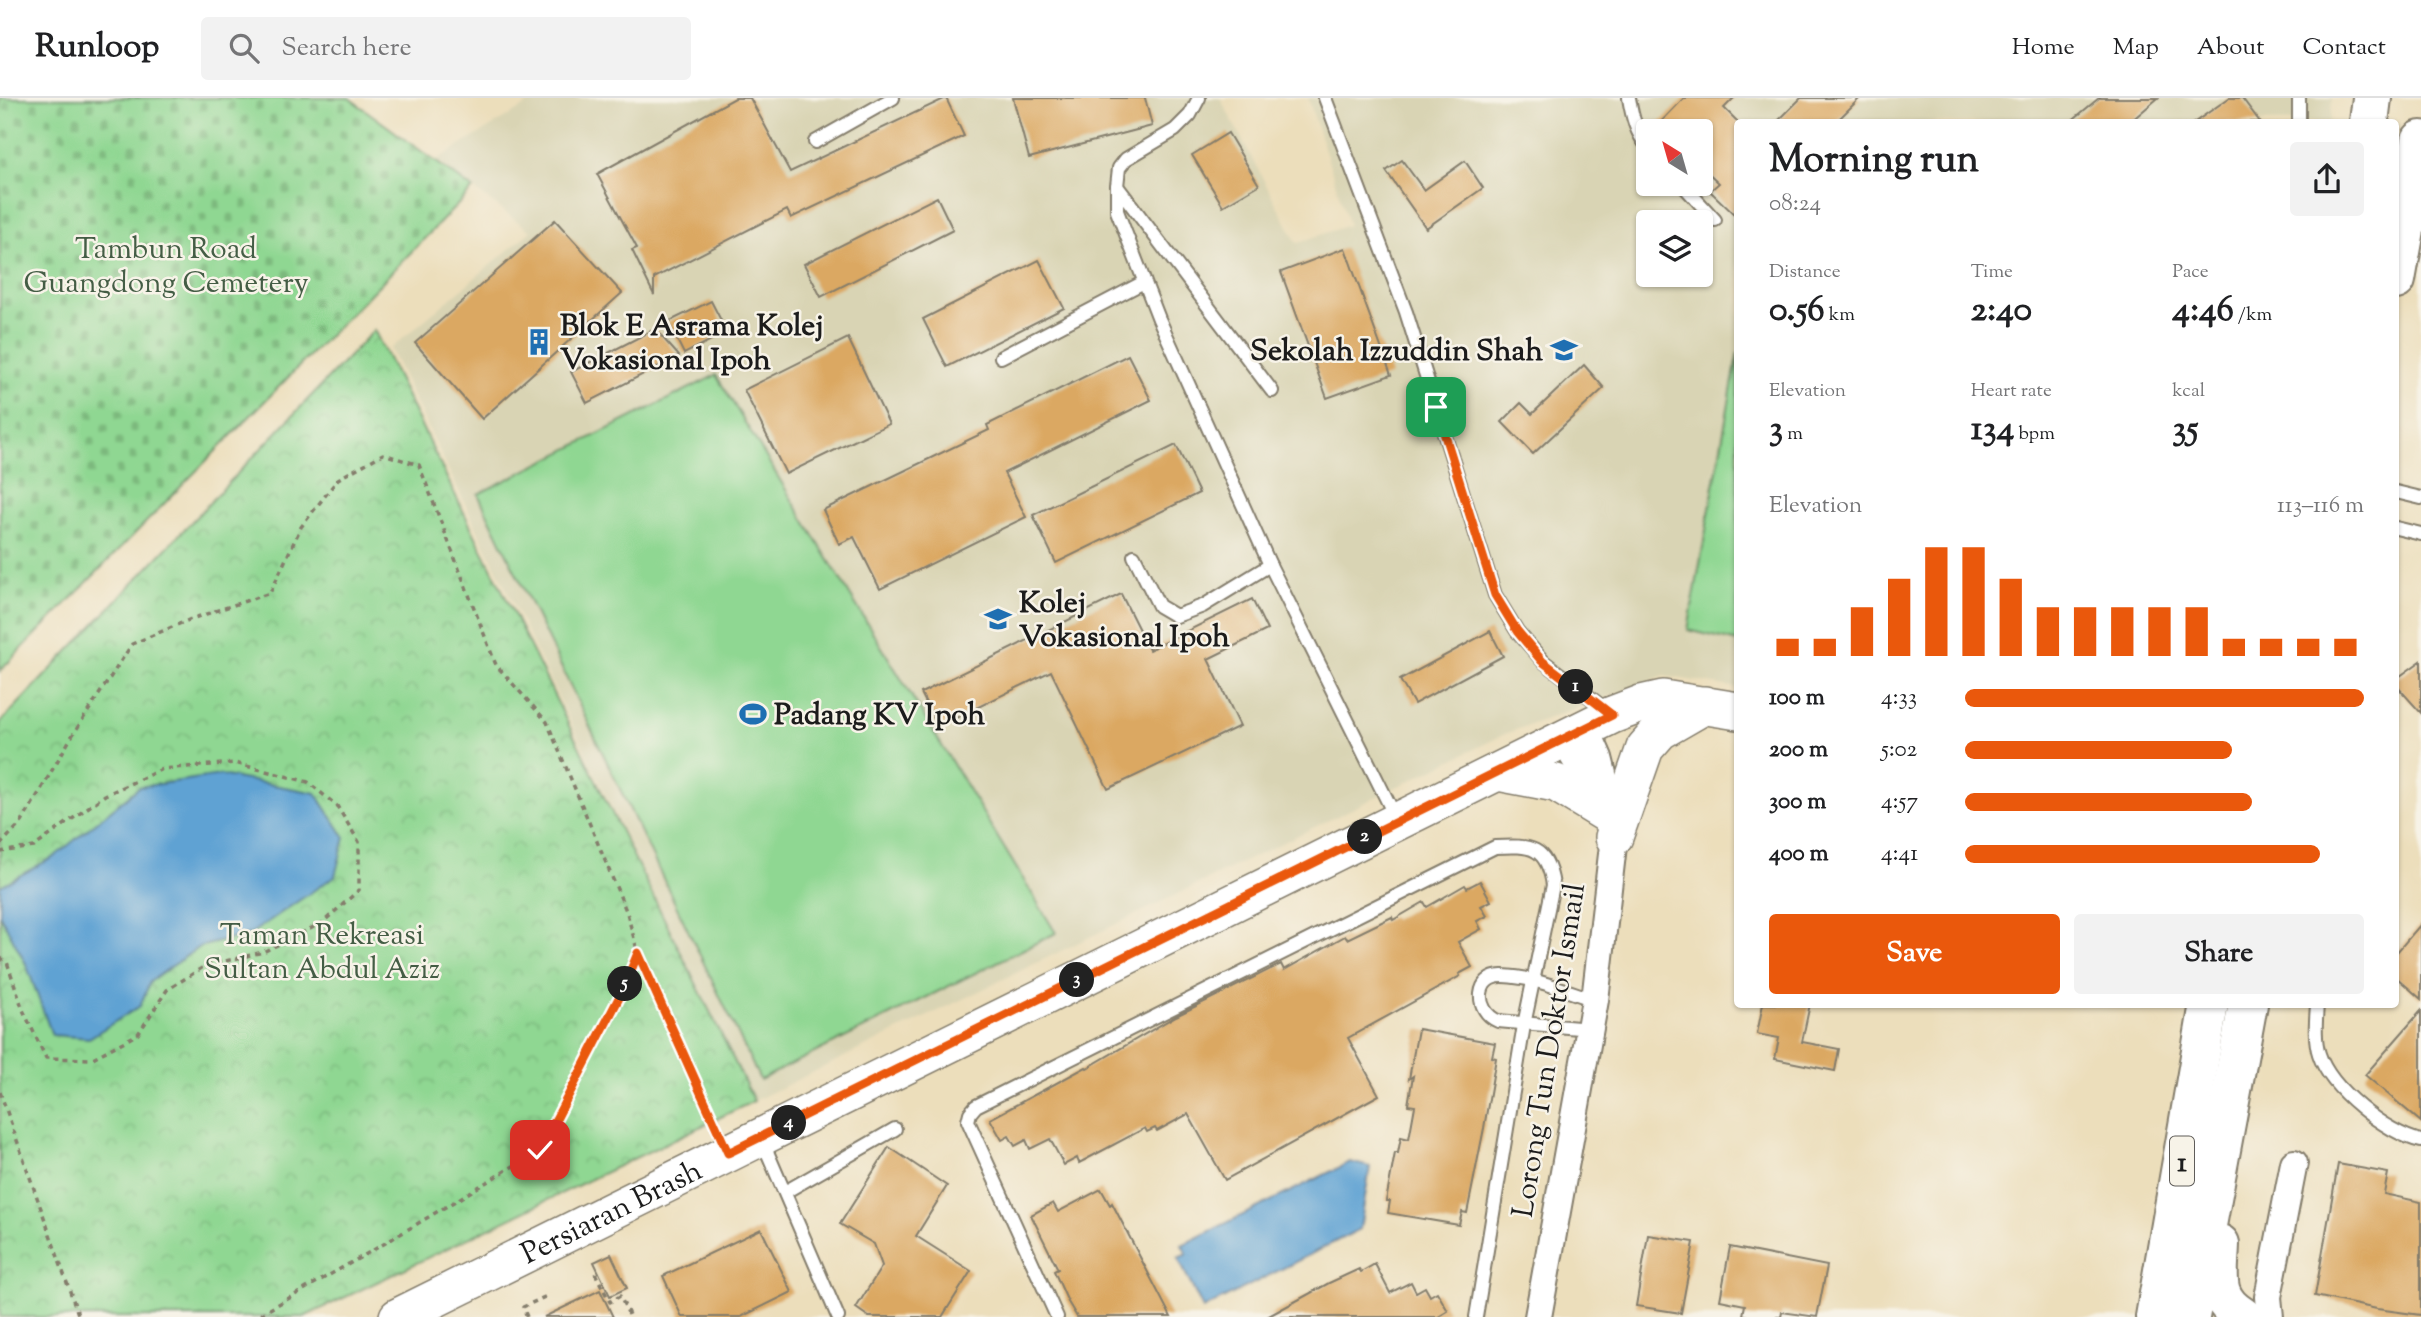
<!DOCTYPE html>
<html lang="en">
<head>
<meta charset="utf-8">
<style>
  :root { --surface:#fff; --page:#f2f2f2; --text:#202124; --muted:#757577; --line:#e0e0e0; --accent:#ea580c }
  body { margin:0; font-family:"Sorts Mill Goudy",serif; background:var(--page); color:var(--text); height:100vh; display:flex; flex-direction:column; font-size:26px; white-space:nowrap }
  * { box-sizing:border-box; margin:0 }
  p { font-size:23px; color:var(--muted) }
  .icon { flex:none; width:38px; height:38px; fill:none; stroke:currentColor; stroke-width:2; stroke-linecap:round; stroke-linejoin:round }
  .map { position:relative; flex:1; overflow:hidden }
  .sheet { position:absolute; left:1734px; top:21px; width:665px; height:889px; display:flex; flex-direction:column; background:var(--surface); border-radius:7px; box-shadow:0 2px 5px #0004 }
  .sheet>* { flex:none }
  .needle { width:46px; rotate:323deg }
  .fabs { position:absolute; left:1636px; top:21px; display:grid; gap:14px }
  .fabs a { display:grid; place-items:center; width:77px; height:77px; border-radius:7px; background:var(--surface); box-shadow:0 2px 5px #0004; font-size:35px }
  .pin { position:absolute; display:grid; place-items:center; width:60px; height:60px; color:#fff; margin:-30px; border-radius:14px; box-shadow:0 4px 10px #0006 }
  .km { position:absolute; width:35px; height:35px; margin:-18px; border-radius:50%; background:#222; color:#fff; font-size:19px; line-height:35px; text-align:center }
  .round { display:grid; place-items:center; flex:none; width:74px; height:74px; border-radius:7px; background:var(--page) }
  .summary { display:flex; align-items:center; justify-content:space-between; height:119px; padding:0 35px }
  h1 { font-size:38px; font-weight:800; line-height:52px }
  .figures { display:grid; grid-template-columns:repeat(3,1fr); gap:10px; height:119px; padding:7px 35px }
  .figures div { display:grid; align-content:center }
  .figures b { font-size:35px; font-weight:800 }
  .figures small { font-size:19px; font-weight:400 }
  .figures p { font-size:19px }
  .chart { height:196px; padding:14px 35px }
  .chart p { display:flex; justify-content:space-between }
  .chart svg { width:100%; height:126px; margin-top:7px; stroke:var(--accent); stroke-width:6 }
  .cta { display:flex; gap:14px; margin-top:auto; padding:14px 35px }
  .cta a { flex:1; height:80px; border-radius:7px; background:var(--accent); color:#fff; font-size:28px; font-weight:800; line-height:80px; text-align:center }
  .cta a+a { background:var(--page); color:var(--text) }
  ul { padding:0 35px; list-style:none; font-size:23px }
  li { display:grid; grid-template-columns:112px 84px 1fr; align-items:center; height:52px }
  li i { height:18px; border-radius:9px; background:var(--accent) }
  header { display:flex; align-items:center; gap:42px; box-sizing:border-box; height:98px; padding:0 35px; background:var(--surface); border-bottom:2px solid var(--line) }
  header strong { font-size:33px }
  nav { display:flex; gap:38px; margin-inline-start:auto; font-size:24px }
  .search { width:490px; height:63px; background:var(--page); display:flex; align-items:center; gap:18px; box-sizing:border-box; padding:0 24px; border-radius:7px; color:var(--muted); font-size:26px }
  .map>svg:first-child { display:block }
  .built { fill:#d9d4b4; fill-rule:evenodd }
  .cemetery { fill:url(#cemetery-stones); stroke:#567a57; stroke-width:2 }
  .park { fill:url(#park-crowns); stroke:#567a57; stroke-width:2 }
  .pitch { fill:#8fd792; stroke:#567a57; stroke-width:2 }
  .water { fill:#5ea2d3; stroke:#3d5f78; stroke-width:2 }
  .building { fill:#dba862 }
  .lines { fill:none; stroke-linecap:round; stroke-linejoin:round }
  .lane-casing { stroke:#847d6c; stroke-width:16 }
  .street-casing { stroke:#847d6c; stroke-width:30 }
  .secondary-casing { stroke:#847d6c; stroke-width:40 }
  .primary-casing { stroke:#847d6c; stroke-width:42 }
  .path { stroke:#847d6c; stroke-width:3.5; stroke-dasharray:5 5; stroke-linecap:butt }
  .lane { stroke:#fff; stroke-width:12 }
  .street { stroke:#fff; stroke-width:26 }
  .secondary { stroke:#fff; stroke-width:37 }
  .primary { stroke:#fff; stroke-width:38 }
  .route-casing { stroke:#fff; stroke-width:14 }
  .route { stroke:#ea580c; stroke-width:9 }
  .labels { text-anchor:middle; stroke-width:5; stroke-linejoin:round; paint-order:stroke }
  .shield { fill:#f7f3e8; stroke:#5e5c59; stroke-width:2 }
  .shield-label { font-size:28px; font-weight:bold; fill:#1c1c1c }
  .park-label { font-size:30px; fill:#445d45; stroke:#f7f3e8 }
  .poi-label { font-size:30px; font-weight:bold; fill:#1c1c1c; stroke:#f7f3e8; text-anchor:start }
  .street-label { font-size:30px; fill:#1c1c1c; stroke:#f7f3e8 }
</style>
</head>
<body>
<header>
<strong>Runloop</strong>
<div class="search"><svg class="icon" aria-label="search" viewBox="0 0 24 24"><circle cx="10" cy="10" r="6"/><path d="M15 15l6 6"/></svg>Search here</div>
<nav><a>Home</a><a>Map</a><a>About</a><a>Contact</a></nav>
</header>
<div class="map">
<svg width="2421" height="1219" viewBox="0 0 2421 1219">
  <defs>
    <pattern id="cemetery-stones" width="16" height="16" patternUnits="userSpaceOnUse" patternTransform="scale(1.75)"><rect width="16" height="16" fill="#8fd792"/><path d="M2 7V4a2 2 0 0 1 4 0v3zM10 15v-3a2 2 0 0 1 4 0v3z" fill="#7bb87d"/></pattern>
    <pattern id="park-crowns" width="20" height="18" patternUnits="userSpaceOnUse" patternTransform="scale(1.75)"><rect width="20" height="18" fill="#8fd792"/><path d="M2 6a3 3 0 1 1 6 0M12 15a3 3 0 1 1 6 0" fill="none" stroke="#7bb87d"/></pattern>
  </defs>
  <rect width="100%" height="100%" fill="#f7f3e8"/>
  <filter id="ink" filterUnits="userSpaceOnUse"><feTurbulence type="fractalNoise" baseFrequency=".0143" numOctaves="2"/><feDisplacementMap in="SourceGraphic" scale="14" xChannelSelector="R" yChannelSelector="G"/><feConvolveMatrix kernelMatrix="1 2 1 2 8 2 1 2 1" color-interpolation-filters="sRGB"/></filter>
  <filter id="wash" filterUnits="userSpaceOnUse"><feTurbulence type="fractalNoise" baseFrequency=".00686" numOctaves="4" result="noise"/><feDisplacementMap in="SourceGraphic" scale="28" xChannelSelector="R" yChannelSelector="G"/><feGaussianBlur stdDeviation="1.57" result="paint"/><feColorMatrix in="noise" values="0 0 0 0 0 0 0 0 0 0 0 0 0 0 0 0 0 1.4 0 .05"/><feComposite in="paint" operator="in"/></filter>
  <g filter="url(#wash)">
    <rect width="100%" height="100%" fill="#ecdebb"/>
    <path class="built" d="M538 0H1220L1297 145 1349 127 1308 0H2332L2330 24H1738V590L1665 578 1507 635 754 1003 390 251 531 133 435 63ZM1648 33H1701V86H1648ZM1648 124H1701V177H1648Z"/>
    <polygon class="cemetery" points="0,0 349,0 473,91 0,573"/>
    <polygon class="park" points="374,232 754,1003 304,1219 0,1219 0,625"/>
    <g class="pitch">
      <polygon points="1738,255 1738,544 1688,532"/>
      <polygon points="716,277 1056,835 760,982 478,396"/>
    </g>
    <g class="water">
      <polygon points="220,677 316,695 345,740 335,778 250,836 199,849 150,884 140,908 89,940 52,937 26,866 0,817 0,788 54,759 139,689"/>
      <polygon points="1350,1064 1370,1069 1360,1131 1203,1211 1178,1160 1187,1156 1182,1147"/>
    </g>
    <g id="blocks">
      <g class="building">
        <polygon points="735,0 750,0 790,74 946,0 964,38 791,120 787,112 654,180 654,197 632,152 637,150 597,76"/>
        <polygon points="1013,0 1145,0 1152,28 1029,60"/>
        <polygon points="1684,0 1734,0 1724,10 1738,24 1738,120 1710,93 1719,85 1701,68 1701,33 1652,33"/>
        <polygon points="1801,0 1860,0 1836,24 1777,24"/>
        <polygon points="2099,0 2158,0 2130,24 2070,24"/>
        <polygon points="2229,0 2242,0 2260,24 2195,24"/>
        <polygon points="1228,35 1259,87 1223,108 1192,57"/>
        <polygon points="1402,62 1424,92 1465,63 1483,90 1426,130 1386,73"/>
        <polygon points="937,99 953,132 821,199 804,166"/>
        <polygon points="555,122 622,195 482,321 415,245"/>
        <polygon points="1345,150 1391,277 1327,300 1281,174"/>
        <polygon points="1039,162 1064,210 947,269 923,221"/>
        <polygon points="711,203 727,234 684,256 668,224"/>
        <polygon points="655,231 679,258 587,305 571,274"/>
        <polygon points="848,240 889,326 786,376 744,292"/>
        <polygon points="1128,257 1151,302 1004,375 1026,419 880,491 854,439 839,446 823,412 989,332 987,327"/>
        <polygon points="1584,267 1604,290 1533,356 1502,324 1521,305 1532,316"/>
        <polygon points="1176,347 1199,395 1056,465 1033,417"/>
        <polygon points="1121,496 1149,552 1252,501 1267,532 1208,561 1240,628 1108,691 1051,573 938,629 921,595"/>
        <polygon points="1490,533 1503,558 1414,606 1400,582"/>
        <polygon points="2421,563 2421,615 2396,587 2396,581"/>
        <polygon points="1480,783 1491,803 1481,808 1487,818 1477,823 1481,831 1458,844 1472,869 1459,876 1460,878 1348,940 1379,997 1225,1082 1188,1016 1157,1033 1155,1030 1147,1034 1145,1030 1079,1065 1077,1060 1064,1067 1050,1041 1030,1051 1026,1042 1015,1048 1009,1038 1002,1042 990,1021 1086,969 1087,970 1176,918 1281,866 1284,872 1345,838 1347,841 1392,819 1393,822 1424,804 1427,809 1465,787 1467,790"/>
        <polygon points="2421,826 2421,901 2396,879 2396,855"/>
        <polygon points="1763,906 1810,906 1802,944 1839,951 1835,973 1775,961 1779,940 1757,936"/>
        <polygon points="2421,913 2421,1024 2365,977"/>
        <polygon points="1418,931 1495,945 1492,959 1496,960 1484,1030 1467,1115 1462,1114 1459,1127 1388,1115 1390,1103 1386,1103 1395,1055 1398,1055 1401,1039 1409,1041 1415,1008 1408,1007 1413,978 1409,981"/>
        <polygon points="889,1049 947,1088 916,1138 971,1173 942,1219 869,1219 856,1210 882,1168 874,1146 840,1126"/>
        <polygon points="2338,1066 2388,1075 2384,1096 2421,1104 2421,1217 2377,1211 2315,1198"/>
        <polygon points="1101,1091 1110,1107 1112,1105 1171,1219 1077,1219 1068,1204 1054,1173 1058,1171 1031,1117 1053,1105 1058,1114"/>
        <polygon points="761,1131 792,1194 741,1219 682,1219 663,1178"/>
        <polygon points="1648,1137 1694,1144 1681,1215 1636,1208"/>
        <polygon points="1730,1149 1827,1168 1817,1219 1782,1214 1781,1219 1754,1219 1743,1217 1745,1207 1720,1202"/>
        <polygon points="611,1156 627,1190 610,1198 594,1164"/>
        <polygon points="1375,1166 1390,1195 1411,1184 1416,1194 1425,1189 1430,1198 1437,1194 1448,1213 1438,1219 1267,1219 1329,1185 1359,1171 1361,1174"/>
        <polygon points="600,1192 613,1219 544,1219"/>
      </g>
    </g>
  </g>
  <g filter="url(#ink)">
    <use href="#blocks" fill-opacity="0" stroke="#847d6c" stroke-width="2"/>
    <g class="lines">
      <defs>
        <g id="lane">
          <polyline points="1199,0 1190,17 1175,32 1126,61 1119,70 1117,88 1117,113 1159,221 1270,467 1396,720"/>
          <polyline points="1325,0 1406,214 1495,497 1517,533 1543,563 1609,614"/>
          <path d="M1629 0C1632 18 1636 35 1648 49"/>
          <polyline points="2299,0 2299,24"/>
          <polyline points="815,44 893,0"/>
          <polyline points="1682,86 1715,122"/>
          <polyline points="1117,88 1272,293"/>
          <polyline points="1001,259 1144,184"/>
          <polyline points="2396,394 2421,400"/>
          <polyline points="2396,430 2421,436"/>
          <polyline points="1134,458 1159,508 1176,518 1203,508 1270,467"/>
          <path d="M2317 906C2316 922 2314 941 2319 956 2330 991 2386 1035 2421 1043"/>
          <path d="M1590 931 1498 923C1473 912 1476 877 1503 878 1535 879 1566 893 1595 902"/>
          <polyline points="762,1042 838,1219"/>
          <polyline points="785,1094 895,1031"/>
          <path d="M1057 1219 968 1023 970 1015 976 1008 1495 749C1531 747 1547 748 1553 787L1524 927 1476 1219"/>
        </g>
        <g id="street">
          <polyline points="1563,641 1585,678 1604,700"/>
          <polyline points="1538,1219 1595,902 1614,739 1604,700 1603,676 1599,660 1586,630"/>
          <polyline points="2270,1219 2268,1199 2294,1065"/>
        </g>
        <g id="secondary">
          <polyline points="1498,674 1556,685 1610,718"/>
          <polyline points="1614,739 1645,650 1660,633 1705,607"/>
          <path id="s1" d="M398 1219 1612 617 1641 606 1663 601 1738 613"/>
        </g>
        <g id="primary">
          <polyline points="2369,24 2372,0"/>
          <polyline points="2396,182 2421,42"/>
          <path d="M2220 1146C2219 1178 2212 1200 2242 1218"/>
          <polyline points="2155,1219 2209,906"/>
          <polyline points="2190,1219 2248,906"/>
        </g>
      </defs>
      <use href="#lane" class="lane-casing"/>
      <use href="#street" class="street-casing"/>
      <use href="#secondary" class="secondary-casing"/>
      <use href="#primary" class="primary-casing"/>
      <g class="path">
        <polyline points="0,747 22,724 72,638 132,546 191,521 270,495 301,429 338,381 383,356 419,367 496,567 547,624 627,815 638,855 622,894 540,1052 382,1147 256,1219"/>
        <polyline points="0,754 34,749 105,697 162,671 235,665 308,684 337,708 359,744 359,792 322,825 263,854 205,868 167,892 138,936 91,961 46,960 23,912 7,864 0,860"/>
        <polyline points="638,855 715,1028"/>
        <polyline points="0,994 79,1219"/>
        <polyline points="595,1175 610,1204 620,1198 630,1219"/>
        <polyline points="527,1219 523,1209 549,1197"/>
      </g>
      <use href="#lane" class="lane"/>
      <use href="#street" class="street"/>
      <use href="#secondary" class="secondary"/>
      <use href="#primary" class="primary"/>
    </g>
  </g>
  <g class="lines" filter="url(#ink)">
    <defs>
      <polyline id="route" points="540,1052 622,894 638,855 728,1055 1612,617 1542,563 1517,533 1495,497 1436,309"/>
    </defs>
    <use href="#route" class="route-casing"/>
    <use href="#route" class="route"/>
  </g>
  <defs>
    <symbol id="building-bare" viewBox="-9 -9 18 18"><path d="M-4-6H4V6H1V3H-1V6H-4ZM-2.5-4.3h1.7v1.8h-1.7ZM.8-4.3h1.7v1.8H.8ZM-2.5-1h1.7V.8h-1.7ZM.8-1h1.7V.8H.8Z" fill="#1f6fb2" stroke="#f7f3e8" stroke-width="2.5" paint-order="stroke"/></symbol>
    <symbol id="school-bare" viewBox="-9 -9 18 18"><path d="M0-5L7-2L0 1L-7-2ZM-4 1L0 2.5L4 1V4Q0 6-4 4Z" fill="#1f6fb2" stroke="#f7f3e8" stroke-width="2.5" paint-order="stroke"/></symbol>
    <symbol id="stadium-bare" viewBox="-9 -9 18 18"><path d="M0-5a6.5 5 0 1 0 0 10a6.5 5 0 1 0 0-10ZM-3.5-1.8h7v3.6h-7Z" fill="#1f6fb2" stroke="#f7f3e8" stroke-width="2.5" paint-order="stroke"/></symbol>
  </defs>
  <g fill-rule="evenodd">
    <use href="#building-bare" x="520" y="225" width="38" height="38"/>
    <use href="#school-bare" x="1545" y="233" width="38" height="38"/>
    <use href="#school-bare" x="979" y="502" width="38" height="38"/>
    <use href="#stadium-bare" x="734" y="597" width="38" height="38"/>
  </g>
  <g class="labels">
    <rect class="shield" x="2170" y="1038.5" width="24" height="49" rx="5"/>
    <g class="shield-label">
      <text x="2182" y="1073">1</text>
    </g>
    <g class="park-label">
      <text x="166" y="160">Tambun Road<tspan x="166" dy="34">Guangdong Cemetery</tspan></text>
      <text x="322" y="846">Taman Rekreasi<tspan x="322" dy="34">Sultan Abdul Aziz</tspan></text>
    </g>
    <g class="poi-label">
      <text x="560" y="237">Blok E Asrama Kolej<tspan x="560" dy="34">Vokasional Ipoh</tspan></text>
      <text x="1543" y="262" text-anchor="end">Sekolah Izzuddin Shah</text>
      <text x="1019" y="514">Kolej<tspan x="1019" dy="34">Vokasional Ipoh</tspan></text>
      <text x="774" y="626">Padang KV Ipoh</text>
    </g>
    <g class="street-label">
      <text transform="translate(1548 952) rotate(-81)" y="10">Lorong Tun Doktor Ismail</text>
      <text dy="10" stroke="none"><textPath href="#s1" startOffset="238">Persiaran Brash</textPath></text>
    </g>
  </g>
</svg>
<div class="fabs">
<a><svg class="needle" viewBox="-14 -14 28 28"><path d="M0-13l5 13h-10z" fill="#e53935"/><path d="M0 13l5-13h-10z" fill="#757577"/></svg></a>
<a><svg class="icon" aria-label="layers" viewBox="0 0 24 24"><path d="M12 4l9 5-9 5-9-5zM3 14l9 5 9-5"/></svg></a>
</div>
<div class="pin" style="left:1436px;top:309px;background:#1e9e55"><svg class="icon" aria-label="arrive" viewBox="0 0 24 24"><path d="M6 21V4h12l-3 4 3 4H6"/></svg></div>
<div class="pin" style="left:540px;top:1052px;background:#d93025"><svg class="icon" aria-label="check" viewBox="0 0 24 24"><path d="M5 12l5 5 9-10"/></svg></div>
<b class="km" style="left:1576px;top:589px">1</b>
<b class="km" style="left:1365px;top:739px">2</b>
<b class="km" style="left:1077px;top:882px">3</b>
<b class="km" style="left:789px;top:1025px">4</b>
<b class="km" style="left:625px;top:886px">5</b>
<section class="sheet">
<div class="summary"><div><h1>Morning run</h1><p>08:24</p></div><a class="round"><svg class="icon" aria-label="share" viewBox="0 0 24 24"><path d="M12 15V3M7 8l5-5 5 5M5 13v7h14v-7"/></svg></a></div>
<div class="figures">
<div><p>Distance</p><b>0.56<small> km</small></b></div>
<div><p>Time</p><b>2:40</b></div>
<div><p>Pace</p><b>4:46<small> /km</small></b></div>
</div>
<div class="figures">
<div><p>Elevation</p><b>3<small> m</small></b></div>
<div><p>Heart rate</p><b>134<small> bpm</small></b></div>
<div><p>kcal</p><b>35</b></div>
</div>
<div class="chart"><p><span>Elevation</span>113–116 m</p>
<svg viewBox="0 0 160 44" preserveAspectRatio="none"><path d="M5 44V38M15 44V38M25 44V27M35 44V17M45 44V6M55 44V6M65 44V17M75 44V27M85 44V27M95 44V27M105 44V27M115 44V27M125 44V38M135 44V38M145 44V38M155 44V38"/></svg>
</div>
<ul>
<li><b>100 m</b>4:33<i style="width:100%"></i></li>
<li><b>200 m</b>5:02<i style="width:67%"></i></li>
<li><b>300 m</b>4:57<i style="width:72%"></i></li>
<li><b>400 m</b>4:41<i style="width:89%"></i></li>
</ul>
<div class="cta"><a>Save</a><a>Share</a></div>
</section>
</div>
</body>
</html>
